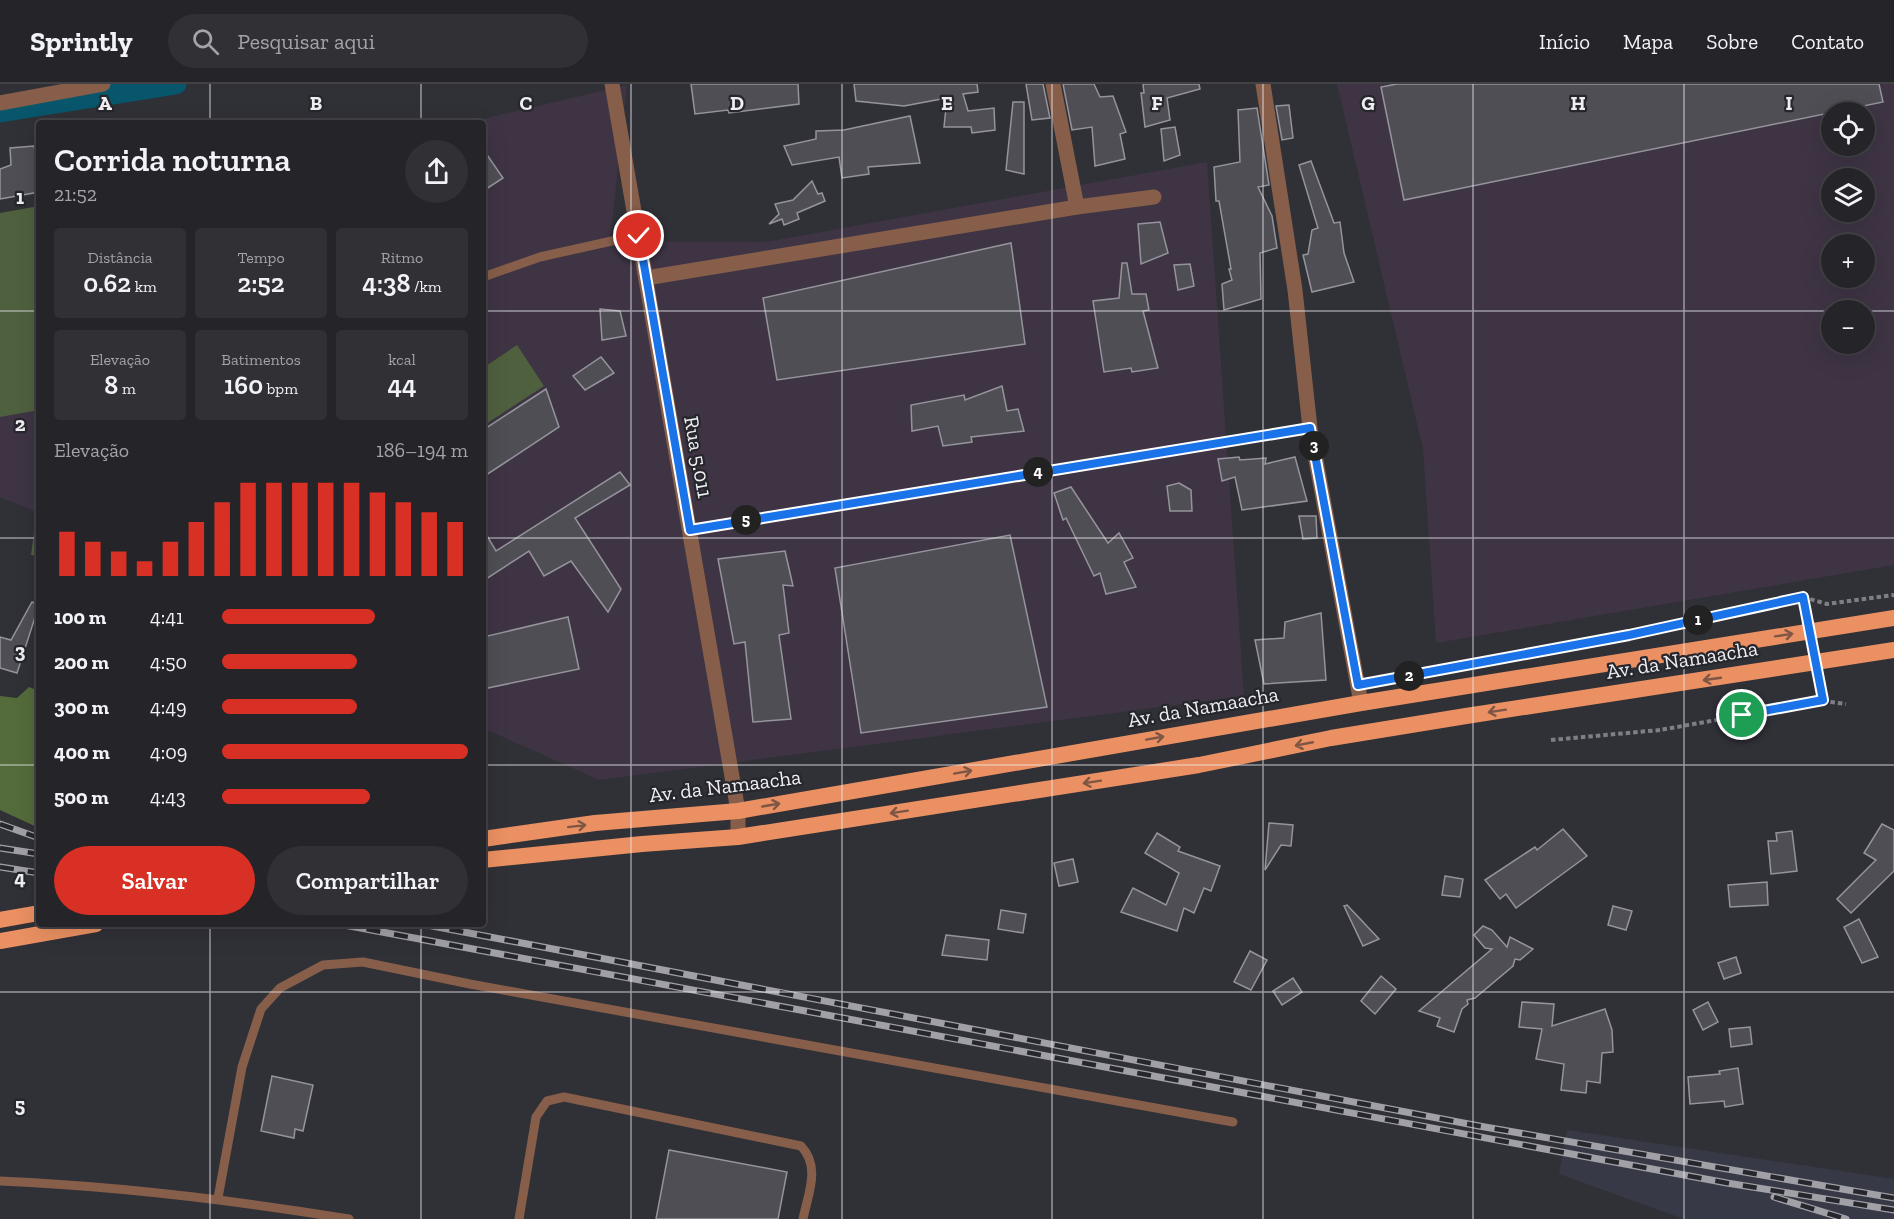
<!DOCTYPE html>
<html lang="pt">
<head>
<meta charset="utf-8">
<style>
  :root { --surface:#242429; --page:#303035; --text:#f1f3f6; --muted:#a3a4a8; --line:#414146; --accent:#d93025 }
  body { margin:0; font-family:"Zilla Slab",serif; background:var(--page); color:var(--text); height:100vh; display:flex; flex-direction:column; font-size:22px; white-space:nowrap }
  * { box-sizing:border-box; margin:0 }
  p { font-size:20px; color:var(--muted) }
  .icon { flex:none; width:33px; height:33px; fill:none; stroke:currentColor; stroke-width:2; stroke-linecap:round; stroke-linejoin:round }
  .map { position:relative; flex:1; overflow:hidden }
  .details { position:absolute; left:36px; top:36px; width:450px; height:807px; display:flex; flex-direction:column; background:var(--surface); border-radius:6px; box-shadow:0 6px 24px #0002,0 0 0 2px var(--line) }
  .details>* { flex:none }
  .fabs { position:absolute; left:1821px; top:18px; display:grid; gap:12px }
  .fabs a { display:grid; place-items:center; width:54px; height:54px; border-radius:50%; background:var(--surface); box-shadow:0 6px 24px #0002,0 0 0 2px var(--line); font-size:30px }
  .pin { position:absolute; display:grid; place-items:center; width:51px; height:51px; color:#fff; margin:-26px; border:3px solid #fff; border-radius:50%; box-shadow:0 2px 6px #0007 }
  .km { position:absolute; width:30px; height:30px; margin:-15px; border-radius:50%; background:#222; color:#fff; font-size:16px; line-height:30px; text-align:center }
  .round { display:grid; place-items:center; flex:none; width:63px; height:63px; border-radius:32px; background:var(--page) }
  .overview { display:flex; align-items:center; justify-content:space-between; height:102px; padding:0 18px }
  h1 { font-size:33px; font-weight:600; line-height:45px }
  .figures { display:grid; grid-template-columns:repeat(3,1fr); gap:9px; height:102px; padding:6px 18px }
  .figures div { display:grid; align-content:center; border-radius:6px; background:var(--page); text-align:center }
  .figures b { font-size:26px; font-weight:600 }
  .figures small { font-size:16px; font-weight:400 }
  .figures p { font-size:16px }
  .chart { height:168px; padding:12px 18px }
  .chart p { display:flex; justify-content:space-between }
  .chart svg { width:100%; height:108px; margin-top:6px; stroke:var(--accent); stroke-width:6 }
  .action { display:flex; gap:12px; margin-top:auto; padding:12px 18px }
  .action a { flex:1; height:69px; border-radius:36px; background:var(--accent); color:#fff; font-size:24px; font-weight:600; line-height:69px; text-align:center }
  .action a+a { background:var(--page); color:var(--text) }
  ul { padding:0 18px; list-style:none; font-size:20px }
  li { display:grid; grid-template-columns:96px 72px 1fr; align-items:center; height:45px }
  li i { height:15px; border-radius:8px; background:var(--accent) }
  header { display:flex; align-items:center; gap:36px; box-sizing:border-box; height:84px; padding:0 30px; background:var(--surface); border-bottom:2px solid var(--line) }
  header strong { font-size:28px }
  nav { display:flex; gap:33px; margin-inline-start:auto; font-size:21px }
  .search { width:420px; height:54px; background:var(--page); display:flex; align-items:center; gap:15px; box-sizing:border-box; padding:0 21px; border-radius:33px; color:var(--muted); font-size:22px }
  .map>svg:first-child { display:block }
  .industrial { fill:#3e3444; fill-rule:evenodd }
  .built { fill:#383946 }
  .green { fill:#4f603e }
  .forest { fill:#546b3b }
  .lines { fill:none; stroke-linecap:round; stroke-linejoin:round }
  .canal { stroke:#08566b; stroke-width:21 }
  .building { fill:#4f4e55; stroke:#95949c; stroke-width:1.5 }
  .path { stroke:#7e7e85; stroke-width:4; stroke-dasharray:4.5 3; stroke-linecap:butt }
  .service { stroke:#865e4a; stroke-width:9 }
  .minor { stroke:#865e4a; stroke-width:15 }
  .trunk { stroke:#ea9062; stroke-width:16 }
  .rail-casing { stroke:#a0a0a6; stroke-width:7 }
  .rail { stroke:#26262d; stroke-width:4.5; stroke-dasharray:14; stroke-linecap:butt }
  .path-bridge { stroke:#7e7e85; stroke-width:4; stroke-dasharray:4.5 3; stroke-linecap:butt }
  .oneway { stroke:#7e5645 }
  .route-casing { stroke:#fff; stroke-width:12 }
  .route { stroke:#1a73e8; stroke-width:8 }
  .grid { fill:none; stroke:#eeeef3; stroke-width:1.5; stroke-opacity:0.55 }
  .labels { text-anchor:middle; stroke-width:4.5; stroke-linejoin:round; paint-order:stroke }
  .street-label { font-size:21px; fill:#eeeef3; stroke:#26262d }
  .grid-label { font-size:20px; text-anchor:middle; font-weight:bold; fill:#eeeef3; stroke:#26262d; stroke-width:4.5; stroke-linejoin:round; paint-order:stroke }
</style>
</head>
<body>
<header>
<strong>Sprintly</strong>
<div class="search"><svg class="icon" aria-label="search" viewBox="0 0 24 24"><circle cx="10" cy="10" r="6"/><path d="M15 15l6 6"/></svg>Pesquisar aqui</div>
<nav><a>Início</a><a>Mapa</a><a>Sobre</a><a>Contato</a></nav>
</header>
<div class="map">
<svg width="1894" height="1135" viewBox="0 0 1894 1135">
  <rect width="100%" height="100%" fill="#303037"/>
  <g class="industrial">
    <path d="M1337 0H1894V481L1436 559 1423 365ZM1832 28H1864V62H1832ZM1832 94H1864V128H1832ZM1832 160H1864V194H1832ZM1832 226H1864V260H1832Z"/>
    <polygon points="627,1 610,157 766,158 1207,78 1244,612 599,696 483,644 483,39 466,39"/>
    <polygon points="39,141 39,429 0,413 0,150"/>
  </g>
  <polygon class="built" points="1567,1046 1894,1095 1894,1135 1684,1135 1559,1090"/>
  <g class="green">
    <polygon points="39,122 39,326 0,333 0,129"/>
    <polygon points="517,261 544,302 483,342 483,284"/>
    <polygon points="39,412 39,472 31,471"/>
  </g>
  <polygon class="forest" points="29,603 39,607 39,744 0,726 0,612 17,614"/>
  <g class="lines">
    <polyline class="canal" points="0,28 176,0"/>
  </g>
  <g class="building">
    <polygon points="691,0 798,0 799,20 729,29 728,26 695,30"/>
    <polygon points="854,0 977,0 978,8 963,10 968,27 994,24 995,46 972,49 971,43 944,43 947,14 904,22 856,17"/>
    <polygon points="1026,0 1043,0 1050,34 1032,36"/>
    <polygon points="1063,0 1094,0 1100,13 1113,12 1126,48 1120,50 1125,75 1095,82 1092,43 1072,46"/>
    <polygon points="1143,0 1199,0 1200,5 1167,14 1170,36 1145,43 1141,9 1144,9"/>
    <polygon points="1397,0 1879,0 1883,18 1404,116 1381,3"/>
    <polygon points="1013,18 1024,18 1024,90 1006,86"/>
    <polygon points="1289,21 1293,54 1282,56 1276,22"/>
    <polygon points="1257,24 1269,101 1258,103 1272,132 1277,164 1260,169 1261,215 1224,226 1222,200 1232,196 1229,185 1231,185 1219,117 1216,117 1214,83 1240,78 1238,26"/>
    <polygon points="910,32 920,79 868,83 869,90 842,94 839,73 792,81 784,62 816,55 816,47 844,46"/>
    <polygon points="1175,43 1180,71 1164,77 1161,45"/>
    <polygon points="34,62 39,81 39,108 0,115 0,85 11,81 10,64"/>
    <polygon points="483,65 503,94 483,107"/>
    <polygon points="1311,77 1334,139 1340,138 1344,169 1354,198 1312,208 1303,171 1308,170 1312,146 1318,144 1299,81"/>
    <polygon points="812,97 818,110 822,109 825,117 797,129 799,135 784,141 782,135 769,140 779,130 775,120 793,116"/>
    <polygon points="1160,138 1168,169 1141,180 1138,140"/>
    <polygon points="1011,159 1025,260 777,296 763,214"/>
    <polygon points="1122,179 1127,179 1132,210 1146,210 1149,226 1143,227 1158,284 1132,288 1131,284 1104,288 1093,217 1119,214"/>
    <polygon points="1190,180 1194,202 1178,206 1174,181"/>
    <polygon points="600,225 620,227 626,252 602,256"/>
    <polygon points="601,273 614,289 585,306 573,292"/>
    <polygon points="1002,302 1007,327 1018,325 1024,347 971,353 972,358 943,362 938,342 912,347 911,321 964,311 965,316"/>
    <polygon points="546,305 559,343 483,393 483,346"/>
    <polygon points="1239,373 1240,376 1266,374 1265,380 1295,373 1307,417 1242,426 1235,393 1222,397 1218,375"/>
    <polygon points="620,388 630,401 575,434 621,505 608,528 571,477 544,492 529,467 483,497 483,445 496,467"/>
    <polygon points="1179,399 1191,406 1192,427 1170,427 1167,402"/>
    <polygon points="1071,403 1108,459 1119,449 1133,474 1124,478 1136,503 1106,510 1100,489 1094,492 1066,434 1063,436 1054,409"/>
    <polygon points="1299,432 1316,432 1317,454 1303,455"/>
    <polygon points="1010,451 1047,623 861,649 835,484"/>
    <polygon points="785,467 793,502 783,501 789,549 779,551 791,635 753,638 745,558 734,560 718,475"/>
    <polygon points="32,518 39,521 17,589 0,584 0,553 11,556"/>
    <polygon points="1321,529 1326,596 1264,600 1255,556 1284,554 1285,538"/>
    <polygon points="568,533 579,585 483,605 483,553"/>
    <polygon points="1269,739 1293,741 1291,762 1281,761 1265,786"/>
    <polygon points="1882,740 1894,746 1894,787 1851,829 1837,815 1876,776 1864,769"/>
    <polygon points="1563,745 1587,772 1516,824 1506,810 1500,815 1485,796 1535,763 1537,766"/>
    <polygon points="1792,747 1797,787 1771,790 1768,757 1777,757 1776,749"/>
    <polygon points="1157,749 1180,763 1178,767 1220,782 1211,807 1204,804 1194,829 1184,824 1177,847 1121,828 1133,804 1166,821 1179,789 1145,769"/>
    <polygon points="1073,775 1078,798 1059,802 1054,779"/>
    <polygon points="1445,792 1463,795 1460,813 1442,811"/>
    <polygon points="1767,798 1768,821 1730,823 1728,801"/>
    <polygon points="1347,821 1379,855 1363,862 1344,822"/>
    <polygon points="1613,822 1632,827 1626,846 1608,841"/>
    <polygon points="1001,826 1026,830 1023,849 998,845"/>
    <polygon points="1859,835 1878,873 1862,879 1844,843"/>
    <polygon points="1483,842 1492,846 1507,863 1510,853 1533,865 1520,876 1515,875 1513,882 1475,914 1467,916 1468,920 1462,925 1454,948 1437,942 1440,934 1419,927 1492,865 1485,864 1474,851"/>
    <polygon points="946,851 989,856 987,876 942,871"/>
    <polygon points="1250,867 1267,876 1251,906 1234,898"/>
    <polygon points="1736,873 1741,889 1724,895 1718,879"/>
    <polygon points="1381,892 1396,905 1375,930 1361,917"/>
    <polygon points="1293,894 1302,908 1282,921 1273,907"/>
    <polygon points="1522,918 1554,920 1552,942 1605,925 1612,946 1613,968 1602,969 1600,999 1587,997 1586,1009 1561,1006 1564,980 1536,975 1542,945 1519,943"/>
    <polygon points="1708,918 1718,938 1703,946 1693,926"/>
    <polygon points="1750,943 1752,960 1731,963 1729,945"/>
    <polygon points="1738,984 1743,1020 1725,1023 1724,1017 1690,1020 1688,993 1720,990 1719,987"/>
    <polygon points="272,992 313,1001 303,1047 295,1045 294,1054 261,1047"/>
    <polygon points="669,1066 787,1088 778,1135 656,1135"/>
  </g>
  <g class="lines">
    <g class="path">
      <polyline points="1803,513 1827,520 1894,511"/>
      <polyline points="1441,586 1629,551"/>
      <polyline points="1823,617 1846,620"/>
      <polyline points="1551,656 1660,646"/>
    </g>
    <g class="service">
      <polyline points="483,193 540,173 639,151"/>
      <polyline points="690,446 1310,344"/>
      <path d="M0 1097C117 1102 233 1116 349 1135"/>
      <polyline points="218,1114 242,983 261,925 280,904 323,881 363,878 470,900 1233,1038"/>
      <path d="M519 1135 536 1033 547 1017 564 1013 801 1062C821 1083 808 1110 803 1135"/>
    </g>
    <g class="minor">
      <polyline points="612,0 738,727 738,753"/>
      <polyline points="1053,0 1077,123"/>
      <polyline points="1263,0 1295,206 1310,344 1361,619"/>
      <polyline points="0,19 103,0"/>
      <polyline points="646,194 1077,123 1154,113"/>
    </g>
    <g class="trunk">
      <polyline points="483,755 595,739 738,727 1361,619 1894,534"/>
      <polyline points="483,776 642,760 738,753 1199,681 1331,654 1466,632 1894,566"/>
      <polyline points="0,836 39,829"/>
      <polyline points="0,857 96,840"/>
    </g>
    <defs>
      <g id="rail">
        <polyline points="0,740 39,754"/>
        <polyline points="0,764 39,770"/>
        <polyline points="0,783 39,789"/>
        <polyline points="339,840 1727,1099 1894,1126"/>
        <polyline points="422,840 1479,1042 1894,1114"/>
        <polyline points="1774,1113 1846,1135"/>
      </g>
    </defs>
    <use href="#rail" class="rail-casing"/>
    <use href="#rail" class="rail"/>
    <polyline class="path-bridge" points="1629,551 1803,513 1823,617 1660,646"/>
  </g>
  <defs><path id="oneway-shaft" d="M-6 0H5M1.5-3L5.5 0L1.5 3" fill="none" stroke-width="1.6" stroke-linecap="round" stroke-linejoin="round" transform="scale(1.5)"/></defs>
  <g class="oneway">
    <use href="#oneway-shaft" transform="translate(1784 551) rotate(-9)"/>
    <use href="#oneway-shaft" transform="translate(1712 595) rotate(172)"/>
    <use href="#oneway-shaft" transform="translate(1497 627) rotate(171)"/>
    <use href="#oneway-shaft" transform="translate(1155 654) rotate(-10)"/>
    <use href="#oneway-shaft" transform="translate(1304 660) rotate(169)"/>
    <use href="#oneway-shaft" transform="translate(963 688) rotate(-10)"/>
    <use href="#oneway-shaft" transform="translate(1092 698) rotate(171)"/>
    <use href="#oneway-shaft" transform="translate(771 721) rotate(-10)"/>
    <use href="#oneway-shaft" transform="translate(899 728) rotate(171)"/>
    <use href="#oneway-shaft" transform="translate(577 742) rotate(-7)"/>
  </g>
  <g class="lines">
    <defs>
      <polyline id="route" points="639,152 690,446 1310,344 1358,601 1629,551 1803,513 1823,616 1742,631"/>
    </defs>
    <use href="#route" class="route-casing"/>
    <use href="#route" class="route"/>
  </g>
  <path class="grid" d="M210 0V39M421 0V39M631 0V1135M842 0V1135M1052 0V1135M1263 0V1135M1473 0V1135M1684 0V1135M0 227H39M483 227H1832M1864 227H1894M0 454H39M483 454H1894M0 681H39M483 681H1894M210 840V1135M421 840V1135M0 908H1894"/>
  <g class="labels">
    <g class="street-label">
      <text transform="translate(698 373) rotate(80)" y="7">Rua 5.011</text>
      <text transform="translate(1682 576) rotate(-9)" y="7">Av. da Namaacha</text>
      <text transform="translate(1203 623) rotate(-10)" y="7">Av. da Namaacha</text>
      <text transform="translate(725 702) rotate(-7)" y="7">Av. da Namaacha</text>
    </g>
  </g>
  <g class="grid-label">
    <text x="105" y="26">A</text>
    <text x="316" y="26">B</text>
    <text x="526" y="26">C</text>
    <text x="737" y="26">D</text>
    <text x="947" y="26">E</text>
    <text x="1157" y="26">F</text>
    <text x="1368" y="26">G</text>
    <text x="1578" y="26">H</text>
    <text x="1789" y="26">I</text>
    <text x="20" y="120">1</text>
    <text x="20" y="347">2</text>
    <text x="20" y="574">3</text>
    <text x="20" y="801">4</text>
    <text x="20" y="1028">5</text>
  </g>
</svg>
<div class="fabs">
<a><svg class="icon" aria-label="locate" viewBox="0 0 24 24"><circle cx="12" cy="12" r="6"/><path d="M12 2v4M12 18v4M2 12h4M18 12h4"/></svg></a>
<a><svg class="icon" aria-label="layers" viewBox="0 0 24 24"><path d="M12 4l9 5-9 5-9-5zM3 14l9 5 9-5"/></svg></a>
<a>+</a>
<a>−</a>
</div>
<div class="pin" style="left:1742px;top:631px;background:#1e9e55"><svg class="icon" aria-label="arrive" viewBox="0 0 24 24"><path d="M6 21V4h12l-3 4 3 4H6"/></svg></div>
<div class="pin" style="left:639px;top:152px;background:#d93025"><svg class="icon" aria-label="check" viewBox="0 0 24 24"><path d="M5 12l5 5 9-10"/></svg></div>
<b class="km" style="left:1698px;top:536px">1</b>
<b class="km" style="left:1409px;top:592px">2</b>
<b class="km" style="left:1314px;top:362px">3</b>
<b class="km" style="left:1038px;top:388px">4</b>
<b class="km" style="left:746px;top:436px">5</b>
<section class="details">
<div class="overview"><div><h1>Corrida noturna</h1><p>21:52</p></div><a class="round"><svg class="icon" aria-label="share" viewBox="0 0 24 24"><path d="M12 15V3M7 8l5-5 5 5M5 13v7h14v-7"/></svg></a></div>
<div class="figures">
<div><p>Distância</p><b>0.62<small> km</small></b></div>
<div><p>Tempo</p><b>2:52</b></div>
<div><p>Ritmo</p><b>4:38<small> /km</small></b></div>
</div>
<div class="figures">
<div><p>Elevação</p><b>8<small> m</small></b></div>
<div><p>Batimentos</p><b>160<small> bpm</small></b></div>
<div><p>kcal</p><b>44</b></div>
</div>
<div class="chart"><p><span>Elevação</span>186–194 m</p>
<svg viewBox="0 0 160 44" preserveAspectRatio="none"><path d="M5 44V26M15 44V30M25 44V34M35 44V38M45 44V30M55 44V22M65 44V14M75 44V6M85 44V6M95 44V6M105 44V6M115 44V6M125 44V10M135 44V14M145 44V18M155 44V22"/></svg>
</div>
<ul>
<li><b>100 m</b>4:41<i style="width:62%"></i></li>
<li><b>200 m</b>4:50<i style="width:55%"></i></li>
<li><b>300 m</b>4:49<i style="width:55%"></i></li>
<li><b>400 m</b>4:09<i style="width:100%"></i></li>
<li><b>500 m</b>4:43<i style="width:60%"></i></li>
</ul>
<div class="action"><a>Salvar</a><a>Compartilhar</a></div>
</section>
</div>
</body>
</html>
